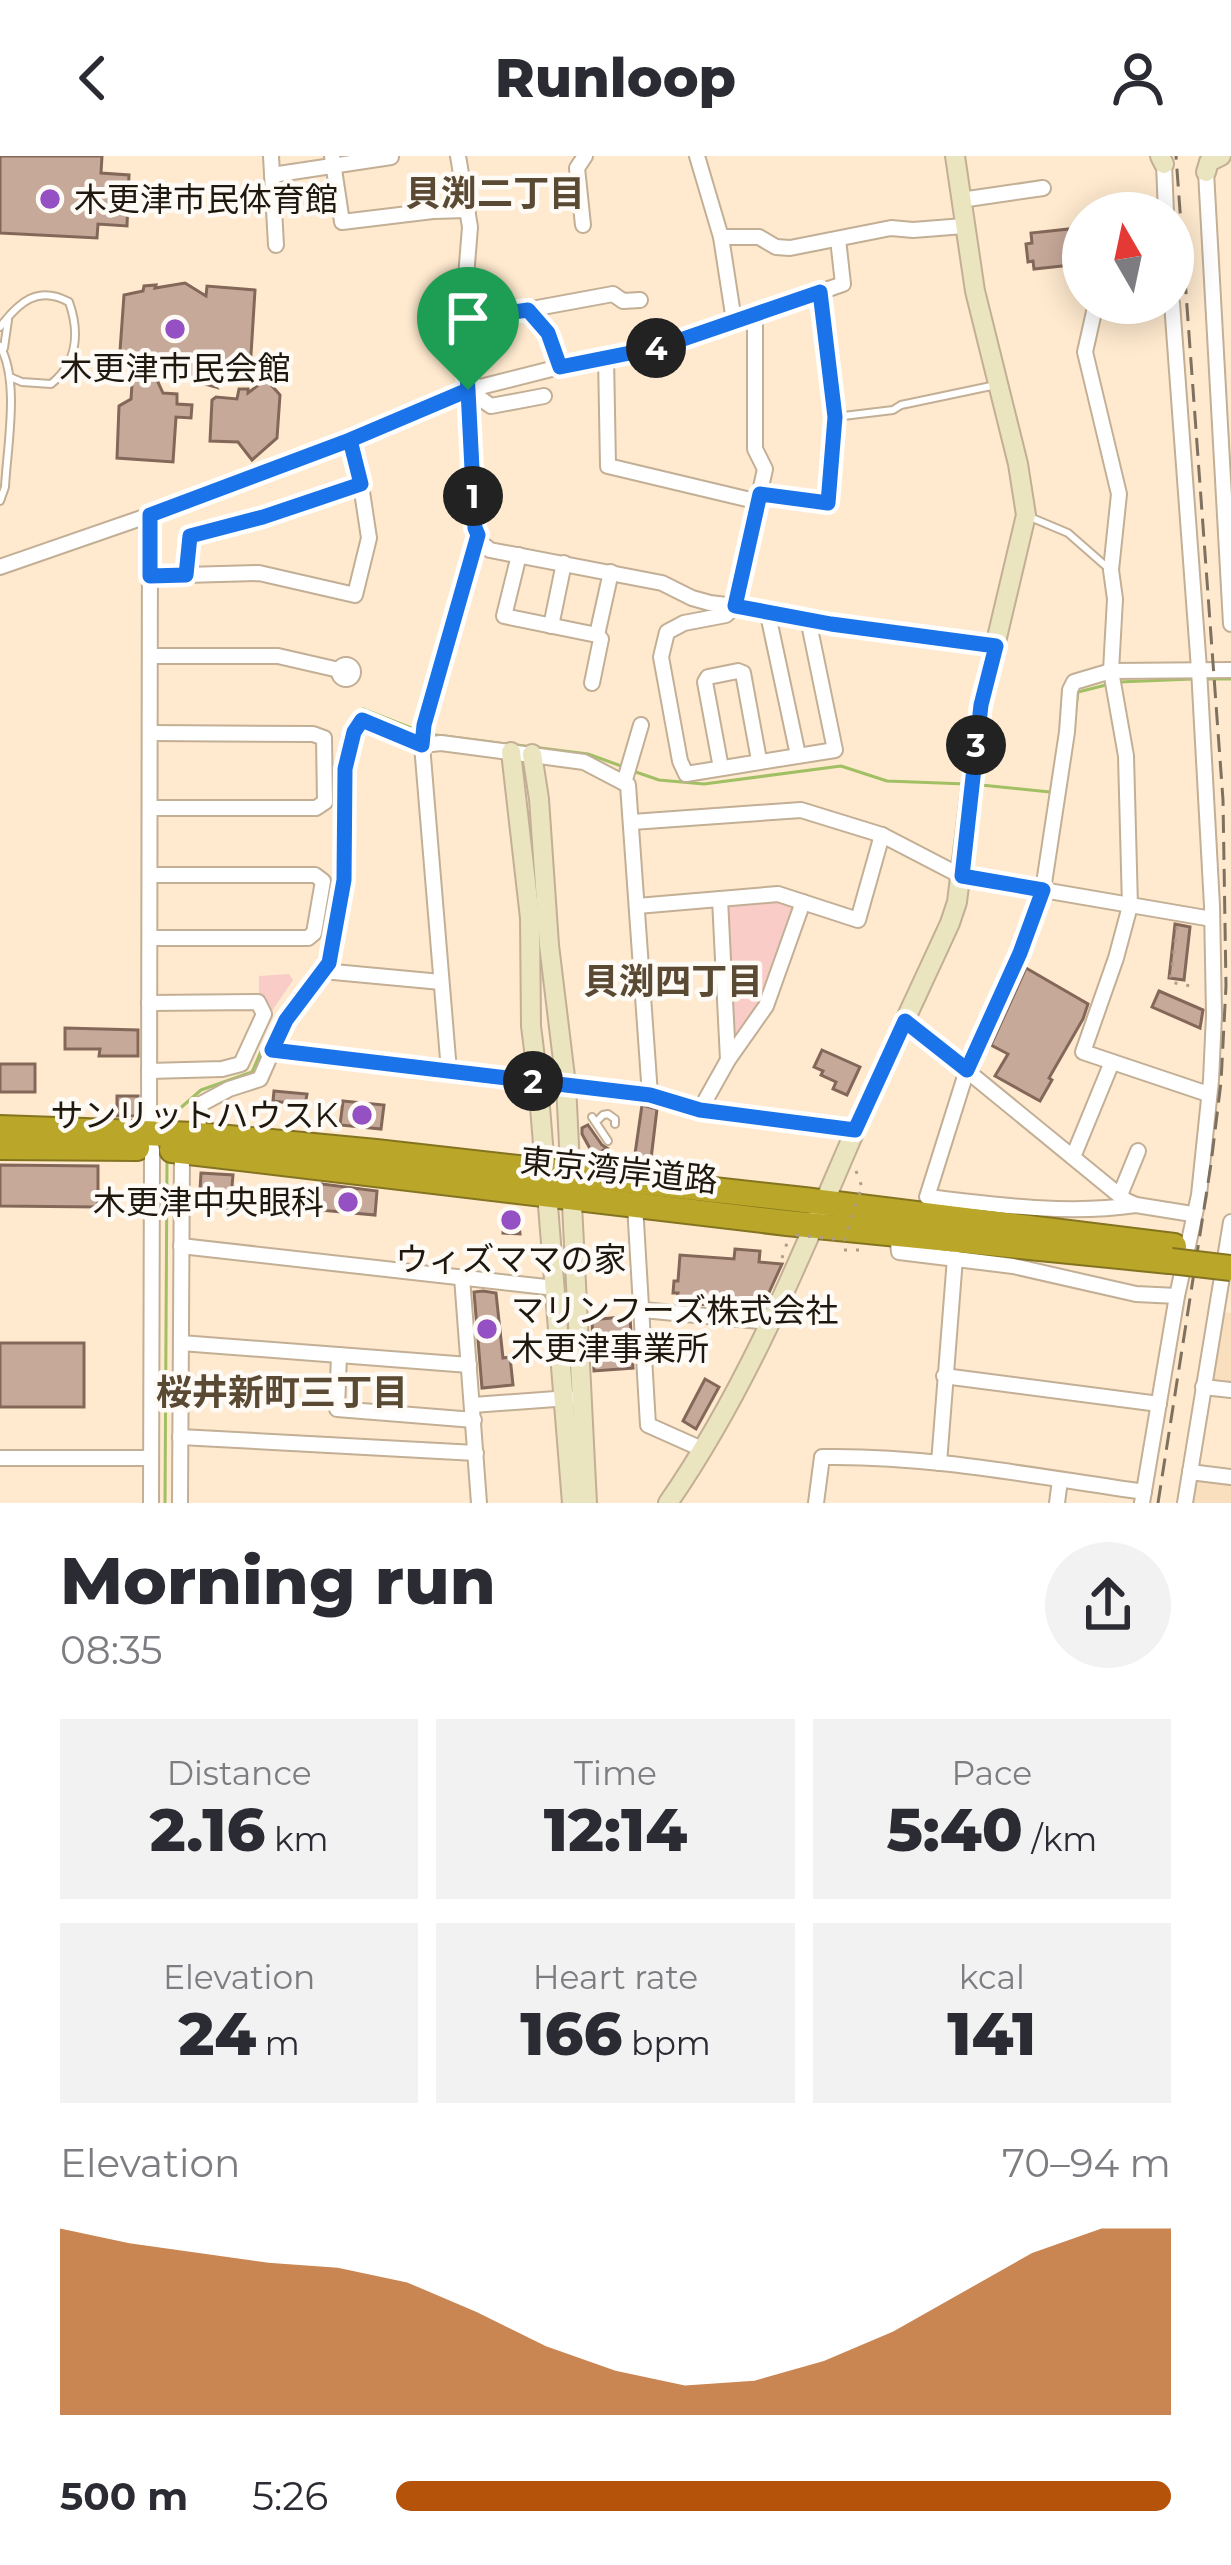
<!DOCTYPE html>
<html lang="en">
<head>
<meta charset="utf-8">
<style>
  :root { --surface:#fff; --page:#f2f2f3; --text:#2b2b33; --muted:#7c7c81; --accent:#b45309 }
  body { margin:0; font-family:Montserrat,"Noto Sans JP",sans-serif; background:var(--page); color:var(--text); height:100vh; display:flex; flex-direction:column; font-size:45px; white-space:nowrap }
  * { box-sizing:border-box; margin:0 }
  p { font-size:39px; color:var(--muted) }
  .icon { flex:none; width:66px; height:66px; fill:none; stroke:currentColor; stroke-width:2; stroke-linecap:round; stroke-linejoin:round }
  .map { position:relative; height:1347px; overflow:hidden }
  .drawer { display:flex; flex-direction:column; background:var(--surface); flex:1 }
  .drawer>* { flex:none }
  .needle { width:78px; rotate:351deg }
  .buttons { position:absolute; left:1062px; top:36px; display:grid; gap:24px }
  .buttons a { display:grid; place-items:center; width:132px; height:132px; border-radius:50%; background:var(--surface); box-shadow:0 6px 30px #0003; font-size:60px }
  .pin { position:absolute; display:grid; place-items:center; width:102px; height:102px; color:#fff; margin:-123px -51px; border-radius:50% 50% 50% 0; rotate:-45deg; box-shadow:0 0 12px #0007 }
  .pin .icon { rotate:45deg }
  .km { position:absolute; width:60px; height:60px; margin:-30px; border-radius:50%; background:#222; color:#fff; font-size:33px; line-height:60px; text-align:center }
  .round { display:grid; place-items:center; flex:none; width:126px; height:126px; border-radius:63px; background:var(--page) }
  .headline { display:flex; align-items:center; justify-content:space-between; height:204px; padding:0 60px }
  h1 { font-size:66px; font-weight:800; line-height:90px }
  .figures { display:grid; grid-template-columns:repeat(3,1fr); gap:18px; height:204px; padding:12px 60px }
  .figures div { display:grid; align-content:center; border-radius:0px; background:var(--page); text-align:center }
  .figures b { font-size:60px; font-weight:800 }
  .figures small { font-size:33px; font-weight:400 }
  .figures p { font-size:33px }
  .chart { height:336px; padding:24px 60px }
  .chart p { display:flex; justify-content:space-between }
  .chart svg { width:100%; height:216px; margin-top:12px; fill:var(--accent); opacity:.7 }
  ul { padding:0 60px; list-style:none; font-size:39px }
  li { display:grid; grid-template-columns:192px 144px 1fr; align-items:center; height:90px }
  li i { height:30px; border-radius:15px; background:var(--accent) }
  header { display:flex; justify-content:space-between; align-items:center; height:156px; padding:0 60px; background:var(--surface); font-size:54px; font-weight:800 }
  .map>svg:first-child { display:block }
  .built { fill:#f9dfbe }
  .green { fill:#f9ccc7 }
  .lines { fill:none; stroke-linecap:round; stroke-linejoin:round }
  .stream { stroke:#a1bf63; stroke-width:3 }
  .building { fill:#c7a999; stroke:#836859; stroke-width:3 }
  .lane-casing { stroke:#c2af95; stroke-width:10 }
  .street-casing { stroke:#c2af95; stroke-width:18 }
  .secondary-casing { stroke:#c2af95; stroke-width:22 }
  .highway-casing { stroke:#847420; stroke-width:28 }
  .path { stroke:#ae9e89; stroke-width:3; stroke-dasharray:3 9; stroke-linecap:butt }
  .lane { stroke:#fff; stroke-width:6 }
  .street { stroke:#fff; stroke-width:14 }
  .secondary { stroke:#eae4bf; stroke-width:18 }
  .highway { stroke:#baa629; stroke-width:24 }
  .rail { stroke:#7e7160; stroke-width:3; stroke-dasharray:18 9; stroke-linecap:butt }
  .highway-bridge-casing { stroke:#847420; stroke-width:28; stroke-linecap:butt }
  .path-bridge { stroke:#ae9e89; stroke-width:3; stroke-dasharray:3 9; stroke-linecap:butt }
  .highway-bridge { stroke:#baa629; stroke-width:24 }
  .route-casing { stroke:#fff; stroke-width:24 }
  .route { stroke:#1a73e8; stroke-width:15 }
  .poi-dot { fill:#9550c4; stroke:#fefaf5; stroke-width:4.5 }
  .labels { text-anchor:middle; stroke-width:9; stroke-linejoin:round; paint-order:stroke }
  .poi-label { font-size:33px; fill:#1f180e; stroke:#fefaf5; text-anchor:start }
  .street-label { font-size:33px; fill:#1f180e; stroke:#fefaf5 }
  .neighbourhood-label { font-size:36px; font-weight:bold; fill:#5a4933; stroke:#fefaf5 }
</style>
</head>
<body>
<header><svg class="icon" aria-label="back" viewBox="0 0 24 24"><path d="M15 5l-7 7 7 7"/></svg>Runloop<svg class="icon" aria-label="person" viewBox="0 0 24 24"><circle cx="12" cy="8" r="4"/><path d="M4 21q1-7 8-7t8 7"/></svg></header>
<div class="map">
<svg width="1231" height="1347" viewBox="0 0 1231 1347">
  <rect width="100%" height="100%" fill="#ffeacf"/>
  <g class="built">
    <polygon points="1223,1156 1231,1157 1231,1229 1214,1227 1209,1223 1219,1160"/>
    <polygon points="1196,1322 1231,1326 1231,1347 1188,1347"/>
  </g>
  <g class="green">
    <polygon points="776,743 793,748 795,754 759,850 734,883 725,753 728,748"/>
    <polygon points="289,818 293,824 272,855 259,841 259,820"/>
  </g>
  <g class="lines">
    <g class="stream">
      <polyline points="1203,523 1231,523"/>
      <polyline points="1119,526 1193,523"/>
      <polyline points="358,561 363,553 419,575"/>
      <polyline points="1074,566 1078,536 1110,528"/>
      <polyline points="428,578 507,588"/>
      <polyline points="517,589 588,598 624,611"/>
      <polyline points="633,615 659,624 704,628 841,610 887,625 966,628"/>
      <polyline points="981,629 1050,636"/>
      <polyline points="337,724 337,612 341,602"/>
      <polyline points="169,970 169,962 201,934 252,916 277,859 318,807 334,739"/>
      <polyline points="165,1347 167,1004"/>
    </g>
  </g>
  <g class="building">
    <polygon points="0,0 102,0 101,17 129,19 127,70 98,68 97,82 0,77"/>
    <polygon points="1069,73 1072,109 1034,113 1033,105 1028,106 1026,88 1032,87 1031,77"/>
    <polygon points="185,127 206,140 207,130 255,134 250,215 202,212 216,231 152,213 163,237 177,238 177,248 192,249 191,262 176,261 173,306 117,302 119,250 131,243 134,199 120,195 124,139 143,135 144,130 156,129 155,132"/>
    <polygon points="266,223 280,239 277,282 252,304 238,286 210,285 212,244 216,241 237,243 239,233 248,233 248,237"/>
    <polygon points="1175,768 1190,771 1184,824 1169,822"/>
    <polygon points="1026,812 1088,848 1083,863 1049,922 1052,924 1040,945 995,920 1008,898 991,889"/>
    <polygon points="1159,835 1203,854 1200,872 1152,851"/>
    <polygon points="65,872 138,874 138,900 99,900 100,893 65,893"/>
    <polygon points="822,894 860,911 847,939 833,933 836,926 821,919 823,915 814,911"/>
    <rect x="0" y="908" width="35" height="28"/>
    <polygon points="274,935 307,938 305,949 273,945"/>
    <rect x="117" y="940" width="21" height="20"/>
    <polygon points="343,945 384,949 381,973 340,969"/>
    <polygon points="642,949 657,953 651,1003 647,1003 646,1007 634,1005"/>
    <polygon points="588,969 602,989 607,992 594,1000 582,978 582,972"/>
    <polygon points="0,1009 98,1010 98,1051 0,1050"/>
    <polygon points="201,1017 233,1019 230,1053 199,1050"/>
    <polygon points="322,1028 377,1035 375,1059 319,1054"/>
    <polygon points="504,1058 518,1059 520,1078 503,1077"/>
    <polygon points="735,1093 760,1095 759,1106 782,1108 761,1154 677,1146 678,1137 673,1137 674,1125 678,1125 680,1099 734,1103"/>
    <polygon points="483,1135 496,1137 503,1202 510,1201 513,1229 482,1232 474,1136"/>
    <polygon points="630,1160 633,1212 594,1215 592,1164"/>
    <rect x="0" y="1187" width="84" height="64"/>
    <polygon points="705,1223 719,1231 696,1273 683,1265"/>
  </g>
  <g class="lines">
    <defs>
      <g id="lane">
        <polyline points="530,156 548,177 558,207"/>
        <path d="M0 171C19 146 38 129 69 146 80 177 77 207 51 228L22 226 10 221"/>
        <path d="M0 190C20 225 7 291 5 331L0 345"/>
        <polyline points="4,192 8,164"/>
        <polyline points="835,261 893,254 901,249 996,229"/>
        <polyline points="761,338 828,347 835,261 821,138"/>
        <polyline points="1030,361 1068,377 1108,412"/>
        <polyline points="592,961 608,985"/>
        <polyline points="598,964 603,959 608,958 615,963 615,968"/>
      </g>
      <g id="street">
        <polyline points="271,0 276,89"/>
        <polyline points="332,0 342,66 433,55 468,54"/>
        <polyline points="458,0 470,71 463,158 475,372 480,386 490,394 662,427 692,442 710,447 767,454 831,468 996,490"/>
        <polyline points="697,0 721,81 734,165"/>
        <polyline points="1164,8 1166,57"/>
        <polyline points="1206,16 1231,468"/>
        <polyline points="272,19 391,1"/>
        <polyline points="961,44 1043,32"/>
        <polyline points="583,69 577,12 585,0"/>
        <polyline points="721,81 759,81 776,91 790,92 891,72 913,74 964,70"/>
        <polyline points="1096,147 1085,196 1119,338 1111,414 1115,443 1111,515 1126,600 1130,750 1116,802 1083,896 1208,938"/>
        <polyline points="755,157 755,293 765,313 735,450 726,459 684,467 667,476 661,501 680,605 686,618 835,594 808,463"/>
        <polyline points="463,158 505,158 613,138 623,145 640,144"/>
        <polyline points="606,201 608,310 759,346"/>
        <polyline points="468,234 491,250 544,240"/>
        <polyline points="519,399 504,460 597,479 601,483 592,527"/>
        <polyline points="0,411 150,359 349,285 468,234 583,205 660,191 843,128 838,83"/>
        <polyline points="186,419 190,379 263,361 361,329"/>
        <polyline points="150,420 259,417 355,439 369,382 361,329 349,285"/>
        <polyline points="767,454 798,599"/>
        <polyline points="551,470 564,407"/>
        <polyline points="597,479 611,416"/>
        <polyline points="150,500 278,500 339,514"/>
        <circle cx="346" cy="516" r="7"/>
        <polyline points="721,612 705,526 708,521 738,515 743,517 759,604"/>
        <polyline points="624,627 641,569"/>
        <polyline points="150,652 316,652 325,646 324,582 313,578 150,577"/>
        <polyline points="632,666 801,654 882,679 961,720 1212,763"/>
        <polyline points="150,719 315,719 323,725 314,777 308,782 150,782"/>
        <polyline points="720,743 728,904"/>
        <polyline points="637,750 778,738 858,764 882,679"/>
        <polyline points="323,815 441,826"/>
        <polyline points="905,864 1125,1044 1136,1049 1192,1058"/>
        <polyline points="272,894 650,939 700,954 855,974"/>
        <polyline points="149,915 222,913 241,908 264,858 258,846 149,847"/>
        <polyline points="449,915 422,589 424,569 478,379"/>
        <polyline points="700,954 728,904 766,850 803,746"/>
        <polyline points="149,977 150,359"/>
        <polyline points="197,979 201,948 229,933 260,923 286,864 329,807 344,724 345,613 354,576 362,564 422,589 441,587 584,606 628,629 650,939"/>
        <polyline points="1073,1001 1112,906"/>
        <polyline points="1120,1039 1138,995"/>
        <polyline points="635,1049 648,1269 704,1294"/>
        <path d="M1136 1049C1067 1059 996 1049 927 1041L967 914 1020 797 1043 734 1067 576 1070 534 1074 526 1111 515 1231 514"/>
        <polyline points="897,1079 899,1096 1013,1110 1136,1138 1177,1140"/>
        <polyline points="181,1090 555,1132"/>
        <polyline points="462,1121 479,1347"/>
        <polyline points="643,1154 770,1166"/>
        <polyline points="181,1187 469,1209"/>
        <polyline points="339,1199 337,1253 474,1264"/>
        <polyline points="944,1220 1159,1248"/>
        <polyline points="1203,1231 1231,1234"/>
        <polyline points="473,1249 569,1242"/>
        <polyline points="180,1281 476,1297"/>
        <polyline points="0,1302 150,1302"/>
        <polyline points="939,1307 955,1102"/>
        <polyline points="1190,1316 1231,1321"/>
        <polyline points="151,1347 152,993"/>
        <polyline points="180,1347 182,994"/>
        <path d="M816 1347 822 1301C930 1299 1038 1321 1144 1336"/>
        <polyline points="1057,1347 1060,1324"/>
        <polyline points="1142,1347 1177,1140 1199,1039 1211,924 1214,859 1212,750 1199,513 1172,147"/>
        <polyline points="1185,1347 1231,1066"/>
      </g>
      <g id="secondary">
        <polyline points="1160,0 1164,8"/>
        <polyline points="1206,16 1209,6 1221,0"/>
        <polyline points="511,596 530,762 531,870 538,926 572,1347"/>
        <polyline points="532,598 539,643 549,789 566,929 587,1347"/>
        <path d="M668 1347C747 1233 799 1104 854 977 885 906 918 837 950 767L957 746 981 549 1026 359 1018 308 975 135 955 0"/>
      </g>
      <g id="highway">
        <polyline points="0,972 197,979 376,996 804,1044 1174,1090"/>
        <polyline points="0,991 137,992"/>
        <polyline points="172,994 787,1067 1169,1105"/>
      </g>
    </defs>
    <use href="#lane" class="lane-casing"/>
    <use href="#street" class="street-casing"/>
    <use href="#secondary" class="secondary-casing"/>
    <use href="#highway" class="highway-casing"/>
    <g class="path">
      <polyline points="1177,771 1170,826 1196,831"/>
      <polyline points="637,1004 648,1005 648,1010"/>
      <polyline points="856,1015 862,1031 865,1032"/>
      <polyline points="844,1094 860,1094"/>
      <polyline points="782,1102 788,1084"/>
    </g>
    <use href="#lane" class="lane"/>
    <use href="#street" class="street"/>
    <use href="#secondary" class="secondary"/>
    <use href="#highway" class="highway"/>
    <polyline class="rail" points="1158,1347 1211,1008 1221,926 1226,830 1223,644 1176,0"/>
    <defs>
      <polyline id="highway-bridge" points="1171,1105 1231,1112"/>
    </defs>
    <use href="#highway-bridge" class="highway-bridge-casing"/>
    <polyline class="path-bridge" points="796,1079 844,1084 862,1031"/>
    <use href="#highway-bridge" class="highway-bridge"/>
  </g>
  <g class="lines">
    <defs>
      <polyline id="route" points="468,234 350,284 150,359 150,420 186,419 190,380 263,361 361,328 350,284 468,234 475,372 478,379 424,569 422,589 362,564 354,576 345,613 344,724 329,807 286,864 272,894 650,939 700,954 855,974 905,865 967,914 1020,797 1043,734 962,720 981,549 996,490 831,468 735,450 760,338 828,347 835,261 820,136 660,191 560,211 548,177 528,154 484,160 463,158 468,234"/>
    </defs>
    <use href="#route" class="route-casing"/>
    <use href="#route" class="route"/>
  </g>
  <g class="poi-dot">
    <circle cx="50" cy="43" r="12"/>
    <circle cx="175" cy="173" r="12"/>
    <circle cx="362" cy="959" r="12"/>
    <circle cx="348" cy="1046" r="12"/>
    <circle cx="511" cy="1064" r="12"/>
    <circle cx="487" cy="1173" r="12"/>
  </g>
  <g class="labels">
    <g class="poi-label">
      <text x="74" y="55">木更津市民体育館</text>
      <text x="175" y="224" text-anchor="middle">木更津市民会館</text>
      <text x="338" y="971" text-anchor="end">サンリットハウスK</text>
      <text x="324" y="1058" text-anchor="end">木更津中央眼科</text>
      <text x="511" y="1115" text-anchor="middle">ウィズママの家</text>
      <text x="511" y="1166">マリンフーズ株式会社<tspan x="511" dy="38">木更津事業所</tspan></text>
    </g>
    <g class="street-label">
      <text transform="translate(619 1014) rotate(6)" y="12">東京湾岸道路</text>
    </g>
    <g class="neighbourhood-label">
      <text x="495" y="50">貝渕二丁目</text>
      <text x="673" y="838">貝渕四丁目</text>
      <text x="282" y="1249">桜井新町三丁目</text>
    </g>
  </g>
</svg>
<div class="buttons">
<a><svg class="needle" viewBox="-14 -14 28 28"><path d="M0-13l5 13h-10z" fill="#e53935"/><path d="M0 13l5-13h-10z" fill="#7c7c81"/></svg></a>
</div>
<div class="pin" style="left:468px;top:234px;background:#1e9e55"><svg class="icon" aria-label="arrive" viewBox="0 0 24 24"><path d="M6 21V4h12l-3 4 3 4H6"/></svg></div>
<b class="km" style="left:473px;top:340px">1</b>
<b class="km" style="left:533px;top:925px">2</b>
<b class="km" style="left:976px;top:589px">3</b>
<b class="km" style="left:656px;top:192px">4</b>
</div>
<section class="drawer">
<div class="headline"><div><h1>Morning run</h1><p>08:35</p></div><a class="round"><svg class="icon" aria-label="share" viewBox="0 0 24 24"><path d="M12 15V3M7 8l5-5 5 5M5 13v7h14v-7"/></svg></a></div>
<div class="figures">
<div><p>Distance</p><b>2.16<small> km</small></b></div>
<div><p>Time</p><b>12:14</b></div>
<div><p>Pace</p><b>5:40<small> /km</small></b></div>
</div>
<div class="figures">
<div><p>Elevation</p><b>24<small> m</small></b></div>
<div><p>Heart rate</p><b>166<small> bpm</small></b></div>
<div><p>kcal</p><b>141</b></div>
</div>
<div class="chart"><p><span>Elevation</span>70–94 m</p>
<svg viewBox="0 0 160 44" preserveAspectRatio="none"><path d="M0 44V6L10 9L20 11L30 13L40 14L50 17L60 23L70 30L80 35L90 38L100 37L110 33L120 27L130 19L140 11L150 6L160 6V44z"/></svg>
</div>
<ul>
<li><b>500 m</b>5:26<i style="width:100%"></i></li>
</ul>
</section>
</body>
</html>
